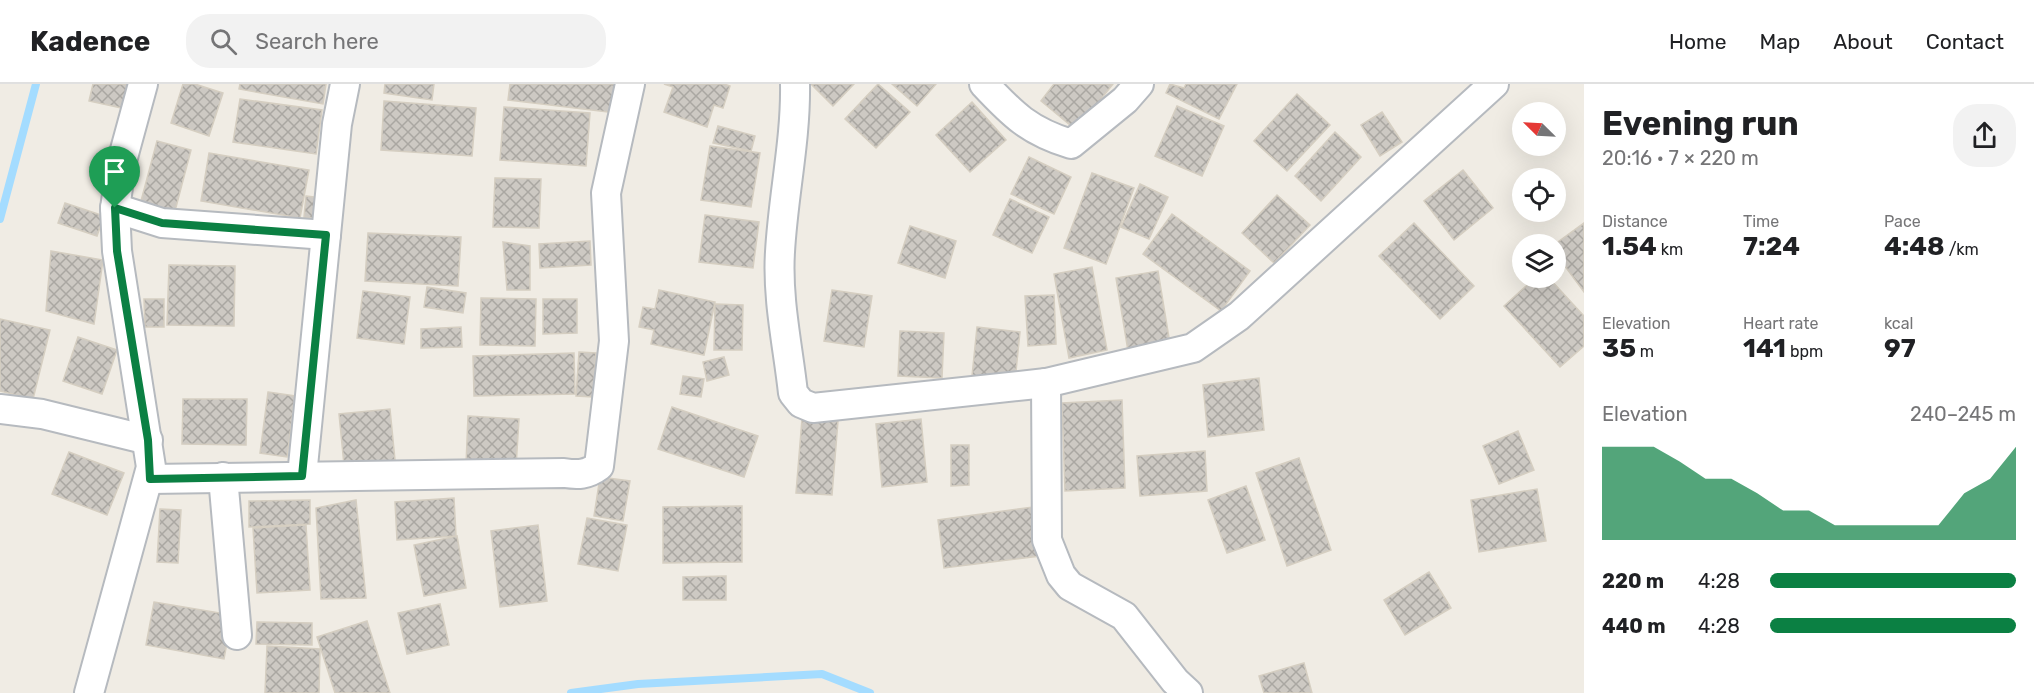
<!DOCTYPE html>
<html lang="en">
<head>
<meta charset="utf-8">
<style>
  :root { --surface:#fff; --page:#f2f2f2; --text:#202124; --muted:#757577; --line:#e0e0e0; --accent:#0b8043 }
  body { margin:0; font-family:Rubik,sans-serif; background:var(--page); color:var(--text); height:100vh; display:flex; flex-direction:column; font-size:22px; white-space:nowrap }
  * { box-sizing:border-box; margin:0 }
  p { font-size:20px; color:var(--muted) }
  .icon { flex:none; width:33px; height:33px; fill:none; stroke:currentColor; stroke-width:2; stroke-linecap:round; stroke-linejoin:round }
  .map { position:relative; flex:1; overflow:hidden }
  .sheet { display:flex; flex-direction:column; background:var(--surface); width:450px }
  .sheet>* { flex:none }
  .needle { width:39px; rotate:294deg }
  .controls { position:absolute; left:1512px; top:18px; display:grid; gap:12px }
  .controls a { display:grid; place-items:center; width:54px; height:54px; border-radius:50%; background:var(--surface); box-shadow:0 6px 24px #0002; font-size:30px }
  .pin { position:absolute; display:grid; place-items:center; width:51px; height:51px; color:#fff; margin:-62px -26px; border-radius:50% 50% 50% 0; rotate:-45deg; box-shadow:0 0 6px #0007 }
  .pin .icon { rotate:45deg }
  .round { display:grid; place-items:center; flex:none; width:63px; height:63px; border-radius:24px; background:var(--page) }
  .head { display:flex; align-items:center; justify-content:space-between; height:102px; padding:0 18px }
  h1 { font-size:33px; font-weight:700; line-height:45px }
  .stats { display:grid; grid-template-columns:repeat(3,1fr); gap:9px; height:102px; padding:6px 18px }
  .stats div { display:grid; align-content:center }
  .stats b { font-size:26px; font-weight:700 }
  .stats small { font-size:16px; font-weight:400 }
  .stats p { font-size:16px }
  .chart { height:168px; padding:12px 18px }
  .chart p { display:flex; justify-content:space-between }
  .chart svg { width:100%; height:108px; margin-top:6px; fill:var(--accent); opacity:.7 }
  ul { padding:0 18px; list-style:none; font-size:20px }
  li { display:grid; grid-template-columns:96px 72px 1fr; align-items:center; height:45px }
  li i { height:15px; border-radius:8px; background:var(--accent) }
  header { display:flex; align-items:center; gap:36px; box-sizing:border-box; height:84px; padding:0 30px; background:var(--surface); border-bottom:2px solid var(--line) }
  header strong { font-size:28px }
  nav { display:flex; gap:33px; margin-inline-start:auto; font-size:21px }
  .search { width:420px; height:54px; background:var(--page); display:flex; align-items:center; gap:15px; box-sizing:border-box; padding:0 21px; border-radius:24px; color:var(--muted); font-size:22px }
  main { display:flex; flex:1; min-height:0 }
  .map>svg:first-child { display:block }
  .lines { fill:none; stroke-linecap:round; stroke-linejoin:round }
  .stream { stroke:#a4dcff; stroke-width:8 }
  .building { fill:url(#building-cross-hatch); stroke:#d5cec1; stroke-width:1.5 }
  .minor-casing { stroke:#b6babf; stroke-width:32 }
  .minor { stroke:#fff; stroke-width:28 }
  .route-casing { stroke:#fff; stroke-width:12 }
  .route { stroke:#0b8043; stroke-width:8 }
</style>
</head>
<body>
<header>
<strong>Kadence</strong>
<div class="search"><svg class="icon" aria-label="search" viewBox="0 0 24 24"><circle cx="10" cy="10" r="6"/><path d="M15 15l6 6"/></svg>Search here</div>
<nav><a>Home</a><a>Map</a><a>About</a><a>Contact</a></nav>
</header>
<main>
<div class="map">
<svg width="1584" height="609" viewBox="0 0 1584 609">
  <defs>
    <pattern id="building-cross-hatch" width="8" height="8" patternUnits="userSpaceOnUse" patternTransform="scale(1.5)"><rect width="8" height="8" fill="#cdc9c3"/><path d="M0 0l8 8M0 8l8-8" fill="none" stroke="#aaa7a2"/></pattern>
  </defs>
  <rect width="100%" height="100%" fill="#f0ece4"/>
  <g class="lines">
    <g class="stream">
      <polyline points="0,135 36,0"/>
      <polyline points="571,609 638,600 822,590 870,609"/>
    </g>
  </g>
  <g class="building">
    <polygon points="93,0 137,0 131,26 89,17"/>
    <polygon points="183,0 195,0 223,9 209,52 171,39"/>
    <polygon points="240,0 326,0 323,20 239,5"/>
    <polygon points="385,0 434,0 432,16 384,9"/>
    <polygon points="510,0 619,0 616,29 508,16"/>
    <polygon points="664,0 724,0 730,2 723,24 714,21 707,43 664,28 673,3"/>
    <polygon points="811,0 854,0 833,22"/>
    <polygon points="878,0 910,28 876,64 845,35"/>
    <polygon points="892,0 936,0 917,22"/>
    <polygon points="1054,0 1113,0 1076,46 1041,17"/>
    <polygon points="1170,0 1184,4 1186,0 1237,0 1219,35 1166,9"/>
    <polygon points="1297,10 1330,41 1287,87 1254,57"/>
    <polygon points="240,15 322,26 316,70 233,58"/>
    <polygon points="384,17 476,24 472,72 381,66"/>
    <polygon points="972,18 1006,56 970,88 936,51"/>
    <polygon points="1177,22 1224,42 1202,92 1155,72"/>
    <polygon points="504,23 590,29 586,82 500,76"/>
    <polygon points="1382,28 1402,58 1380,72 1361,41"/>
    <polygon points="718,42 755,52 751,67 713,59"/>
    <polygon points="1335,48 1361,73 1321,117 1295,92"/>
    <polygon points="157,57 191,66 175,127 141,117"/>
    <polygon points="710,62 760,69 751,123 701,116"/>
    <polygon points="209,69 309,86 300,134 201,117"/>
    <polygon points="1029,73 1071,93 1054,130 1011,110"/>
    <polygon points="1463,86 1493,124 1454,156 1424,117"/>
    <polygon points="1092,89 1134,104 1106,180 1064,164"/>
    <polygon points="495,94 541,95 539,144 493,143"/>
    <polygon points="1140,100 1168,113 1149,155 1121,143"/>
    <polygon points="1277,111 1310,141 1274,179 1242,149"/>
    <polygon points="306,112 322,114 320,135 304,133"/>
    <polygon points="1010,115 1049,133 1032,169 993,151"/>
    <polygon points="65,119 104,132 97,152 58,139"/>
    <polygon points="1172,130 1250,187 1221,227 1143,170"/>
    <polygon points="705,131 759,138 753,184 699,178"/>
    <polygon points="1414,139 1474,202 1440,235 1379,172"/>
    <polygon points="1584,139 1584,208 1556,170 1555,160"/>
    <polygon points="910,142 956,157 945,194 898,179"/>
    <polygon points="368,149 461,153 458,202 365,197"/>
    <polygon points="590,157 591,181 540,184 539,160"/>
    <polygon points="503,158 530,162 530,206 507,206"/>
    <polygon points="51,167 103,176 94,240 46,227"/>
    <polygon points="169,181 235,182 234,242 167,241"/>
    <polygon points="1092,183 1107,266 1069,274 1054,190"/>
    <polygon points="1158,187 1171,266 1129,273 1116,194"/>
    <polygon points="1535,194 1549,194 1584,232 1584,262 1560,283 1504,222"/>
    <polygon points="427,203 466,209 463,229 424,223"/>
    <polygon points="659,206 715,218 704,271 651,260 654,246 639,243 643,223 655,225"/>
    <polygon points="832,206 872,212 864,263 824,257"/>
    <polygon points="363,207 410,213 404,260 357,254"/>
    <polygon points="1054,211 1056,260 1028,262 1025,212"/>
    <polygon points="481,214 536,215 535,262 480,261"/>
    <polygon points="144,215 164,215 164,243 145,243"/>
    <polygon points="543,215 577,215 577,249 543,250"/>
    <polygon points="715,220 743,221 742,266 714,266"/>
    <polygon points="0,235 50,246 33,315 0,307"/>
    <polygon points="461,243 462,263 421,264 421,245"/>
    <polygon points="977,243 1020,248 1015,297 972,292"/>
    <polygon points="900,247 944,249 942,294 898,292"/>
    <polygon points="78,253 117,266 102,310 63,297"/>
    <polygon points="579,268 596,269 593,313 576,312"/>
    <polygon points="574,269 575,310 474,312 473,272"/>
    <polygon points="724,273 729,291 707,297 703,278"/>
    <polygon points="683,292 704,295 701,313 680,310"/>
    <polygon points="1259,294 1264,346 1208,353 1203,301"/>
    <polygon points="268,308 295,312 287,373 260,369"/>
    <polygon points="183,315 247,315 246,361 182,360"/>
    <polygon points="1122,316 1125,404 1065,407 1062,319"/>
    <polygon points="672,323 758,352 744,393 658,365"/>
    <polygon points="390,325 395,376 344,381 339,330"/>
    <polygon points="468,332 519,335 516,383 466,381"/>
    <polygon points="802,335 838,337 832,411 796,409"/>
    <polygon points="921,335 927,398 882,403 876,340"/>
    <polygon points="1518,347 1534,386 1499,400 1483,362"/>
    <polygon points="951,361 969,361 969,401 951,402"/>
    <polygon points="1205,367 1207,407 1140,412 1137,372"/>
    <polygon points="69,368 124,389 107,431 52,410"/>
    <polygon points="1299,374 1331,466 1287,482 1256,389"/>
    <polygon points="600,393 630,397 623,437 594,432"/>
    <polygon points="1246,402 1265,456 1227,469 1208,416"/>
    <polygon points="1537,405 1546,457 1479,468 1471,416"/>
    <polygon points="454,414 456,452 397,456 395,418"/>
    <polygon points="310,416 310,440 249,443 249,417"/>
    <polygon points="356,416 366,514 321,515 316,424"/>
    <polygon points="742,422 742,478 663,479 663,423"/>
    <polygon points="1033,423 1040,472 944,484 938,436"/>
    <polygon points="160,425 181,426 178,479 157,478"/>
    <polygon points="587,434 627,441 618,487 578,480"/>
    <polygon points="306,441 310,506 257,509 253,444"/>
    <polygon points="538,441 547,517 500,523 491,447"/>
    <polygon points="457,452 466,504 424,512 414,461"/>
    <polygon points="1429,488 1451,524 1405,551 1384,516"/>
    <polygon points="726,492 726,516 683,516 683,493"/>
    <polygon points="154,518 232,531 224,575 146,561"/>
    <polygon points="440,520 449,561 407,570 398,529"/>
    <polygon points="367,537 390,609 335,609 317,553"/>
    <polygon points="257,538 312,539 312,561 256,560"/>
    <polygon points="267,562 320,565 319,609 265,609"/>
    <polygon points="1304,579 1312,609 1264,609 1259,592"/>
  </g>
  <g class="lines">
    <defs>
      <g id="minor">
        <path d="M795 0C796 56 783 112 780 168 777 215 788 263 793 309L801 319 813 324 1046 299 1193 264 1239 232 1494 0"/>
        <path d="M984 0C1013 31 1029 47 1071 60L1125 16 1139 0"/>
        <polyline points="115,124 162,139 326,151"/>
        <polyline points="1046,299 1047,456 1061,491 1070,502 1124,532 1175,597 1188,609"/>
        <polyline points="0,325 42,330 148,356"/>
        <polyline points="302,392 337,40 345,0"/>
        <polyline points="223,393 237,551"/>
        <path d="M150 395 564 389C578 391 587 391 599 382L614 257 606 109 630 0"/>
        <polyline points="89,609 151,383 117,167 115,124 122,77 143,0"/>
      </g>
    </defs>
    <use href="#minor" class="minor-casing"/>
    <use href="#minor" class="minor"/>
  </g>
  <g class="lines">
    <defs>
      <polygon id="route" points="115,124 162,139 326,151 302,392 150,395 148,356 117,167"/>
    </defs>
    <use href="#route" class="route-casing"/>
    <use href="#route" class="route"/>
  </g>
</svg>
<div class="controls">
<a><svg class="needle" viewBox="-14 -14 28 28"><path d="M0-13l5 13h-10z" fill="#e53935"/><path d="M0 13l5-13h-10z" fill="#757577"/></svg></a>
<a><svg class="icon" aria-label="locate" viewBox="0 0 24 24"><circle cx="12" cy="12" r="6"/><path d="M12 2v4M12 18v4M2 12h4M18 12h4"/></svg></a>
<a><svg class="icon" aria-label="layers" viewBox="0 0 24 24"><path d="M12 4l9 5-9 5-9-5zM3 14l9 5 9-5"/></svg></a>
</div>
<div class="pin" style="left:115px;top:124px;background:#1e9e55"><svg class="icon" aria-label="arrive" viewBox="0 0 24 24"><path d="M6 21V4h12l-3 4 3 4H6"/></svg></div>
</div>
<section class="sheet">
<div class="head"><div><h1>Evening run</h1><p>20:16 · 7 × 220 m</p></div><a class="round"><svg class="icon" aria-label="share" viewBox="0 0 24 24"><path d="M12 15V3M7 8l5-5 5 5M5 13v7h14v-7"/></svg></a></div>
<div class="stats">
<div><p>Distance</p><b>1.54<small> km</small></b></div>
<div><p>Time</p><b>7:24</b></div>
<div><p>Pace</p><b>4:48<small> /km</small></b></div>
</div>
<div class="stats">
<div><p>Elevation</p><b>35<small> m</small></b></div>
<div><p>Heart rate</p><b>141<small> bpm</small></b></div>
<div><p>kcal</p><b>97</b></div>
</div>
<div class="chart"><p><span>Elevation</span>240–245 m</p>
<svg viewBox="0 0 160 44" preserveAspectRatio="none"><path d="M0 44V6L10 6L20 6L30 12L40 19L50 19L60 25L70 32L80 32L90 38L100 38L110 38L120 38L130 38L140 25L150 19L160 6V44z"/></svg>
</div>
<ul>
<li><b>220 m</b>4:28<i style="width:100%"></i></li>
<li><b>440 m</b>4:28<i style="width:100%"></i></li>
</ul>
</section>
</main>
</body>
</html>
